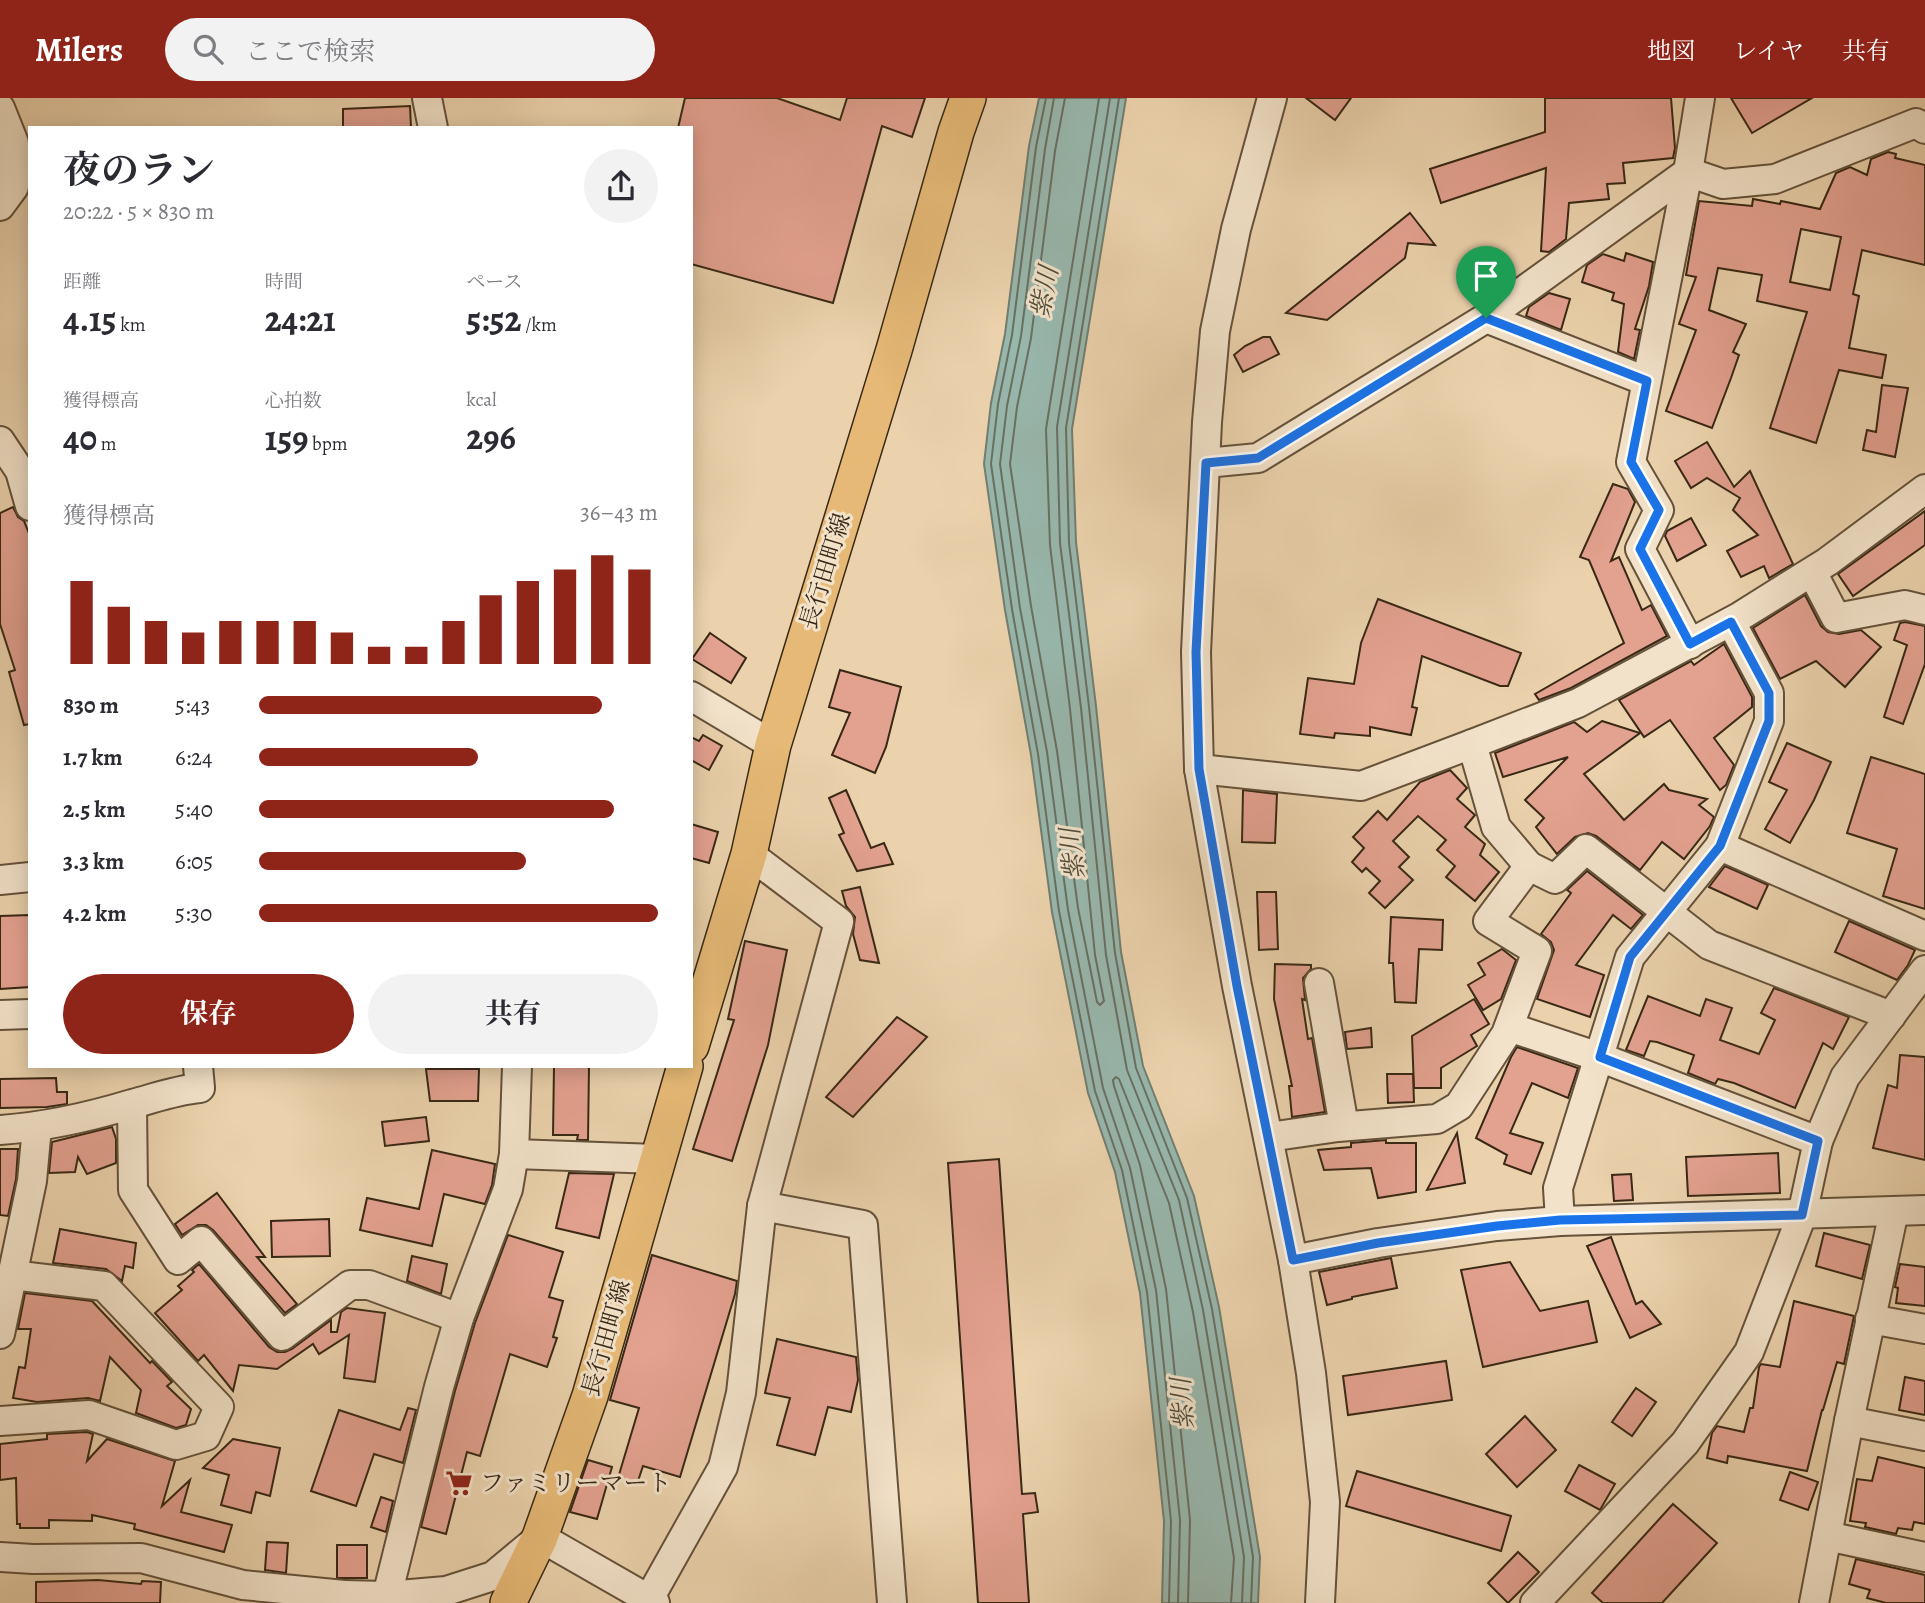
<!DOCTYPE html>
<html lang="ja">
<head>
<meta charset="utf-8">
<style>
  :root { --surface:#fff; --page:#f2f2f3; --text:#2b2b33; --muted:#7c7c81; --accent:#8f2418 }
  body { margin:0; font-family:Alegreya,"Noto Serif JP",serif; background:var(--page); color:var(--text); height:100vh; display:flex; flex-direction:column; font-size:26px; white-space:nowrap }
  * { box-sizing:border-box; margin:0 }
  p { font-size:23px; color:var(--muted) }
  .icon { flex:none; width:38px; height:38px; fill:none; stroke:currentColor; stroke-width:2; stroke-linecap:round; stroke-linejoin:round }
  .map { position:relative; flex:1; overflow:hidden }
  .details { position:absolute; left:28px; top:28px; width:665px; height:942px; display:flex; flex-direction:column; background:var(--surface); border-radius:0px; box-shadow:0 4px 18px #0003 }
  .details>* { flex:none }
  .pin { position:absolute; display:grid; place-items:center; width:60px; height:60px; color:#fff; margin:-72px -30px; border-radius:50% 50% 50% 0; rotate:-45deg; box-shadow:0 0 7px #0007 }
  .pin .icon { rotate:45deg }
  .round { display:grid; place-items:center; flex:none; width:74px; height:74px; border-radius:37px; background:var(--page) }
  .head { display:flex; align-items:center; justify-content:space-between; height:119px; padding:0 35px }
  h1 { font-size:38px; font-weight:700; line-height:52px }
  .metrics { display:grid; grid-template-columns:repeat(3,1fr); gap:10px; height:119px; padding:7px 35px }
  .metrics div { display:grid; align-content:center }
  .metrics b { font-size:35px; font-weight:700 }
  .metrics small { font-size:19px; font-weight:400 }
  .metrics p { font-size:19px }
  .chart { height:196px; padding:14px 35px }
  .chart p { display:flex; justify-content:space-between }
  .chart svg { width:100%; height:126px; margin-top:7px; stroke:var(--accent); stroke-width:6 }
  .action { display:flex; gap:14px; margin-top:auto; padding:14px 35px }
  .action a { flex:1; height:80px; border-radius:42px; background:var(--accent); color:#fff; font-size:28px; font-weight:700; line-height:80px; text-align:center }
  .action a+a { background:var(--page); color:var(--text) }
  ul { padding:0 35px; list-style:none; font-size:23px }
  li { display:grid; grid-template-columns:112px 84px 1fr; align-items:center; height:52px }
  li i { height:18px; border-radius:9px; background:var(--accent) }
  header { display:flex; align-items:center; gap:42px; box-sizing:border-box; height:98px; padding:0 35px; background:var(--accent); color:#fff }
  header strong { font-size:33px }
  nav { display:flex; gap:38px; margin-inline-start:auto; font-size:24px }
  .search { width:490px; height:63px; background:var(--page); display:flex; align-items:center; gap:18px; box-sizing:border-box; padding:0 24px; border-radius:38px; color:var(--muted); font-size:26px }
  .map>svg:first-child { display:block }
  .water { fill:#98b7ad; stroke:#727e70; stroke-width:2 }
  .lines { fill:none; stroke-linecap:round; stroke-linejoin:round }
  .shore { stroke:#687061; stroke-width:2 }
  .building { fill:#e3a190; stroke:#382815; stroke-width:2; fill-rule:evenodd }
  .minor-casing { stroke:#65523b; stroke-width:32 }
  .major-casing { stroke:#382815; stroke-width:38 }
  .minor { stroke:#f2e2c9; stroke-width:28 }
  .major { stroke:#e6b976; stroke-width:35 }
  .route-casing { stroke:#fff; stroke-width:14 }
  .route { stroke:#1a73e8; stroke-width:9 }
  .labels { text-anchor:middle; stroke-width:6; stroke-linejoin:round; paint-order:stroke }
  .street-label { font-size:24px; fill:#382815; stroke:#f2e2c9 }
  .poi-label { font-size:24px; fill:#382815; stroke:#f2e2c9; text-anchor:start }
  .water-label { font-size:26px; font-style:italic; fill:#504c3b; stroke:#f2e2c9 }
</style>
</head>
<body>
<header>
<strong>Milers</strong>
<div class="search"><svg class="icon" aria-label="search" viewBox="0 0 24 24"><circle cx="10" cy="10" r="6"/><path d="M15 15l6 6"/></svg>ここで検索</div>
<nav><a>地図</a><a>レイヤ</a><a>共有</a></nav>
</header>
<div class="map">
<svg width="1925" height="1505" viewBox="0 0 1925 1505">
  <rect width="100%" height="100%" fill="#ebd2ac"/>
  <filter id="stains"><feTurbulence type="fractalNoise" baseFrequency=".00286" numOctaves="4"/><feColorMatrix values="0 0 0 0 .2 0 0 0 0 .09 0 0 0 0 .02 0 0 0 .5 -.17"/></filter>
  <radialGradient id="worn" r=".72"><stop offset=".6" stop-color="#630" stop-opacity="0"/><stop offset="1" stop-color="#630" stop-opacity=".3"/></radialGradient>
  <polygon class="water" points="1039,0 1126,0 1072,331 1076,444 1096,608 1121,854 1143,968 1194,1098 1219,1209 1260,1459 1258,1505 1162,1505 1164,1423 1140,1195 1115,1074 1088,995 1052,814 1031,657 1005,512 984,366 991,305 1005,236 1029,48"/>
  <g class="lines">
    <g class="shore">
      <polyline points="1046,0 1036,49 1012,237 998,306 991,366 1012,511 1038,656 1059,813 1095,993 1122,1072 1147,1194 1171,1423 1169,1505"/>
      <polyline points="1054,0 1045,51 1021,238 1007,308 1000,366 1020,510 1047,654 1068,812 1103,990 1130,1070 1156,1192 1180,1422 1178,1505"/>
      <polyline points="1065,0 1055,53 1031,240 1017,309 1010,366 1031,508 1057,653 1078,810 1097,904 1100,907 1104,903 1095,857 1070,611 1050,447 1046,331 1099,0"/>
      <polyline points="1110,0 1057,329 1060,445 1081,610 1106,857 1127,972 1179,1102 1203,1212 1244,1459 1242,1505"/>
      <polyline points="1119,0 1066,330 1069,445 1089,609 1115,855 1136,970 1187,1100 1212,1211 1253,1459 1251,1505"/>
      <polyline points="1188,1505 1190,1422 1166,1191 1140,1067 1114,988 1113,982 1116,979 1119,981 1169,1105 1193,1214 1234,1460 1231,1505"/>
    </g>
  </g>
  <g class="building">
    <polygon points="685,0 777,0 840,22 847,0 925,0 912,39 882,28 833,205 691,166 691,30 678,30"/>
    <polygon points="1306,0 1351,0 1335,22"/>
    <polygon points="1545,0 1671,0 1675,50 1673,60 1623,65 1625,85 1607,86 1609,101 1569,105 1566,141 1549,154 1541,153 1546,70 1441,105 1430,71 1545,34"/>
    <polygon points="1731,0 1812,0 1752,35"/>
    <polygon points="410,8 411,30 343,30 343,11"/>
    <path d="M1888 54 1896 56 1895 60 1925 67V167L1862 152 1853 196 1859 198 1849 250 1886 257 1882 280 1839 272 1816 345 1770 330 1807 214 1757 203 1762 177 1718 170 1709 212 1746 226 1733 254 1739 257 1731 280 1712 330 1666 313 1696 232 1679 226 1696 179 1686 177 1699 103 1752 108 1753 101 1780 106 1781 103 1820 111 1836 75 1850 69 1867 77 1871 61ZM1801 131 1841 139 1830 192 1790 184Z"/>
    <polygon points="1410,115 1435,147 1408,145 1405,160 1327,222 1286,215"/>
    <polygon points="1626,155 1653,164 1649,188 1635,231 1640,232 1634,261 1618,254 1624,206 1612,202 1614,195 1582,184 1587,167 1603,156 1624,163"/>
    <polygon points="1549,195 1570,201 1561,232 1526,218 1529,209"/>
    <polygon points="1263,239 1270,239 1279,256 1243,274 1234,257 1245,248"/>
    <polygon points="1882,287 1908,290 1895,359 1863,352 1867,332 1876,334"/>
    <polygon points="1707,344 1734,389 1750,373 1793,466 1769,480 1764,468 1741,479 1727,453 1758,437 1733,412 1740,400 1707,380 1691,390 1675,363"/>
    <polygon points="1613,386 1628,391 1635,404 1611,463 1619,459 1642,512 1651,507 1667,538 1571,590 1539,602 1535,596 1624,545 1589,462 1580,459"/>
    <polygon points="13,409 18,419 24,423 30,438 30,626 24,627 9,574 15,572 0,526 0,415"/>
    <polygon points="1925,413 1925,447 1853,498 1838,476"/>
    <polygon points="1691,420 1706,447 1677,463 1665,438 1667,433"/>
    <polygon points="1805,497 1821,528 1828,534 1839,536 1861,532 1881,549 1845,589 1816,563 1780,581 1753,530"/>
    <polygon points="1378,501 1521,555 1508,588 1500,588 1422,558 1412,609 1417,610 1411,637 1370,629 1370,638 1335,635 1334,640 1300,636 1308,580 1354,586 1361,545"/>
    <polygon points="1905,524 1925,528 1925,566 1903,626 1884,619 1907,547 1894,542 1900,525"/>
    <polygon points="710,535 746,560 731,585 692,561"/>
    <polygon points="1724,546 1752,599 1752,609 1714,640 1734,667 1726,687 1720,692 1670,622 1644,639 1619,602 1691,563 1694,567"/>
    <polygon points="840,572 901,589 886,649 875,675 832,657 850,615 829,609"/>
    <polygon points="1602,623 1640,635 1584,676 1624,722 1664,686 1669,692 1707,701 1699,707 1714,719 1710,728 1684,761 1662,744 1640,772 1596,738 1588,735 1575,739 1557,756 1536,729 1544,720 1525,702 1568,659 1503,679 1495,655 1574,624 1587,634"/>
    <polygon points="703,637 722,648 709,672 691,662 691,639 699,643"/>
    <polygon points="1787,645 1831,664 1814,702 1790,745 1765,731 1787,692 1769,684"/>
    <polygon points="1871,659 1925,676 1925,811 1883,798 1897,751 1847,735"/>
    <polygon points="1450,672 1467,690 1457,701 1475,717 1465,729 1485,746 1480,757 1499,774 1475,803 1446,779 1455,768 1437,752 1446,742 1418,718 1393,743 1409,759 1399,769 1413,782 1385,810 1369,795 1380,783 1366,770 1362,774 1352,764 1364,750 1353,739 1378,713 1387,722 1420,684"/>
    <polygon points="846,692 871,750 884,745 893,766 857,773 839,737 844,735 829,700"/>
    <polygon points="1243,692 1277,696 1275,745 1242,744"/>
    <polygon points="691,726 718,734 709,765 691,760"/>
    <polygon points="1725,768 1768,787 1757,811 1709,789"/>
    <polygon points="1587,773 1643,817 1631,831 1613,817 1576,867 1604,877 1590,919 1537,901 1554,852 1551,844 1541,836 1571,795 1567,792"/>
    <polygon points="860,789 879,865 860,862 853,836 855,819 846,808 842,793"/>
    <polygon points="1257,794 1276,794 1278,851 1259,852"/>
    <polygon points="30,817 30,889 0,891 0,818"/>
    <polygon points="1391,819 1443,822 1442,852 1419,851 1416,905 1395,904 1393,865 1389,865"/>
    <polygon points="1849,823 1915,852 1908,867 1897,882 1835,854"/>
    <polygon points="745,843 787,852 768,947 732,1063 693,1051 734,922 728,921"/>
    <polygon points="1502,851 1516,862 1501,901 1483,912 1468,887 1485,877 1478,865"/>
    <polygon points="1275,866 1311,867 1311,871 1303,880 1305,902 1302,901 1308,941 1312,940 1325,1014 1292,1019 1289,988 1292,988 1274,901"/>
    <polygon points="1774,890 1849,919 1833,951 1823,945 1795,1010 1734,985 1718,981 1715,986 1688,975 1694,957 1657,944 1650,943 1644,958 1626,952 1648,898 1700,918 1706,901 1732,910 1720,942 1759,956 1775,922 1761,915"/>
    <polygon points="1474,901 1489,926 1471,937 1477,948 1441,970 1441,990 1414,990 1412,938"/>
    <polygon points="897,919 927,939 853,1019 826,999"/>
    <polygon points="1371,930 1372,949 1347,951 1345,934"/>
    <polygon points="1517,949 1578,970 1568,1000 1532,985 1510,1035 1543,1045 1531,1076 1504,1066 1507,1057 1476,1040 1511,959"/>
    <polygon points="1900,957 1925,959 1925,1062 1873,1050 1888,987 1897,990"/>
    <polygon points="554,968 589,968 588,1042 577,1042 578,1037 553,1037"/>
    <polygon points="426,971 479,971 478,1003 430,1003"/>
    <polygon points="1387,976 1413,976 1414,1004 1388,1005"/>
    <polygon points="56,980 57,994 67,994 67,1006 47,1009 0,1010 0,981"/>
    <polygon points="426,1019 429,1043 385,1048 382,1024"/>
    <polygon points="112,1029 116,1041 116,1065 87,1076 78,1059 75,1074 49,1075 52,1044"/>
    <polygon points="1457,1035 1465,1085 1427,1092"/>
    <polygon points="1386,1042 1386,1045 1416,1045 1416,1094 1378,1100 1371,1070 1324,1072 1318,1052 1351,1049 1351,1045"/>
    <polygon points="0,1051 18,1051 16,1081 8,1118 0,1117"/>
    <polygon points="432,1052 495,1066 492,1087 485,1106 444,1096 432,1148 360,1132 367,1100 419,1111"/>
    <polygon points="1778,1055 1780,1095 1688,1098 1686,1059"/>
    <polygon points="999,1061 1022,1396 1035,1395 1038,1414 1023,1416 1029,1505 978,1505 948,1065"/>
    <polygon points="569,1075 614,1076 599,1140 556,1130"/>
    <polygon points="1631,1076 1633,1102 1614,1103 1612,1077"/>
    <polygon points="217,1095 265,1159 257,1159 297,1206 285,1215 213,1132 206,1127 198,1127 182,1137 175,1126"/>
    <polygon points="329,1121 330,1158 272,1159 271,1123"/>
    <polygon points="60,1131 136,1145 133,1170 125,1168 122,1183 106,1171 53,1165"/>
    <polygon points="1824,1135 1870,1147 1862,1181 1816,1168"/>
    <polygon points="508,1137 563,1154 549,1199 563,1203 553,1239 557,1240 547,1269 510,1256 480,1358 467,1354 446,1436 421,1429 455,1293 475,1225"/>
    <polygon points="1611,1139 1636,1206 1642,1203 1661,1226 1630,1240 1587,1148"/>
    <polygon points="652,1157 737,1183 735,1196 680,1379 643,1368 637,1386 618,1380 639,1310 610,1302"/>
    <polygon points="412,1158 447,1166 441,1196 407,1183"/>
    <polygon points="1391,1160 1397,1190 1352,1199 1352,1201 1327,1207 1319,1174"/>
    <polygon points="1510,1164 1540,1213 1588,1203 1597,1244 1483,1269 1461,1172"/>
    <polygon points="199,1166 269,1249 277,1254 285,1254 292,1251 331,1222 331,1234 337,1234 341,1214 347,1210 385,1215 375,1284 344,1280 349,1237 319,1256 313,1246 277,1271 239,1267 233,1293 204,1257 198,1263 155,1215 182,1192 178,1188 194,1174 192,1172"/>
    <polygon points="1900,1166 1925,1169 1925,1208 1896,1205 1898,1190 1895,1189"/>
    <polygon points="25,1195 92,1203 150,1265 152,1263 172,1284 167,1288 191,1311 186,1327 176,1330 136,1315 141,1292 110,1259 100,1303 88,1300 37,1304 13,1300 19,1269 25,1270 31,1231 18,1231"/>
    <polygon points="1794,1203 1854,1218 1844,1266 1837,1264 1823,1312 1822,1312 1807,1373 1728,1358 1727,1365 1707,1360 1712,1335 1717,1328 1744,1334 1750,1310 1753,1310 1759,1269 1761,1266 1780,1269"/>
    <polygon points="777,1241 856,1259 858,1282 851,1314 828,1309 815,1357 777,1347 790,1300 765,1295"/>
    <polygon points="1446,1263 1452,1302 1348,1317 1343,1278"/>
    <polygon points="1905,1279 1925,1283 1925,1317 1899,1312"/>
    <polygon points="1636,1290 1656,1304 1632,1338 1612,1324"/>
    <polygon points="408,1310 416,1312 403,1365 374,1356 356,1408 311,1393 339,1312 400,1332"/>
    <polygon points="1525,1318 1556,1352 1517,1389 1486,1356"/>
    <polygon points="87,1334 93,1336 87,1363 107,1341 175,1363 162,1408 190,1382 181,1414 232,1427 224,1454 134,1431 135,1426 92,1417 92,1423 49,1422 49,1430 20,1430 20,1426 17,1426 16,1380 0,1382 0,1346 47,1341 47,1336"/>
    <polygon points="233,1341 280,1350 270,1398 256,1394 251,1415 221,1407 229,1377 203,1370"/>
    <polygon points="1878,1359 1925,1370 1925,1426 1914,1424 1912,1432 1898,1430 1896,1436 1865,1429 1866,1425 1850,1423 1857,1381 1872,1383"/>
    <polygon points="588,1362 612,1369 597,1421 570,1414"/>
    <polygon points="1579,1367 1615,1386 1600,1412 1565,1393"/>
    <polygon points="1357,1373 1511,1418 1501,1453 1346,1408"/>
    <polygon points="1790,1374 1818,1384 1808,1412 1780,1402"/>
    <polygon points="381,1399 393,1403 386,1434 371,1429"/>
    <polygon points="1673,1406 1717,1445 1662,1505 1603,1505 1592,1495"/>
    <polygon points="267,1444 288,1445 286,1475 265,1472"/>
    <rect x="337" y="1447" width="30" height="33"/>
    <polygon points="1518,1454 1539,1474 1508,1505 1488,1485"/>
    <polygon points="1856,1461 1925,1477 1925,1505 1886,1505 1867,1500 1870,1492 1849,1486"/>
    <polygon points="98,1482 141,1486 142,1483 161,1484 160,1505 36,1505 36,1484"/>
  </g>
  <g class="lines">
    <defs>
      <g id="minor">
        <polyline points="427,0 433,30"/>
        <polyline points="1272,0 1236,131 1215,233 1207,324 1196,554 1199,671 1237,888 1293,1162 1311,1275 1325,1404 1320,1505"/>
        <polyline points="0,10 14,45 14,89 0,108"/>
        <polyline points="1486,220 1646,283"/>
        <polyline points="0,343 20,373 30,408"/>
        <polyline points="1206,365 1258,360 1486,220 1688,74 1723,86 1775,81 1916,25 1925,31"/>
        <polyline points="1812,474 1836,520 1905,507 1925,512"/>
        <polyline points="1690,546 1640,451 1659,412 1631,364 1688,74 1700,0"/>
        <polyline points="691,598 773,647"/>
        <polyline points="1472,646 1496,729 1529,768 1555,781 1586,751 1709,847 1891,918"/>
        <polyline points="1199,671 1361,688 1472,646 1578,605 1739,519 1827,464 1925,391"/>
        <polyline points="1720,748 1925,838"/>
        <polyline points="0,782 30,779"/>
        <polyline points="1319,885 1344,1028"/>
        <polyline points="0,917 30,916"/>
        <polyline points="1509,929 1599,959 1818,1043"/>
        <polyline points="132,1007 133,1092 178,1162 201,1143 282,1238 350,1187 369,1187 459,1220"/>
        <path d="M0 1032C45 1029 89 1019 132 1006 155 1000 176 992 200 990L198 968"/>
        <polyline points="1269,1039 1338,1029 1437,1021 1459,1008 1506,936 1537,853 1488,823 1529,768"/>
        <polyline points="514,1056 657,1061"/>
        <polyline points="762,1108 863,1127 892,1505"/>
        <polyline points="1560,1123 1558,1090 1630,859 1720,748 1769,623 1769,595 1731,524"/>
        <polyline points="1293,1162 1378,1145 1497,1128 1560,1123 1925,1112"/>
        <polyline points="1870,1221 1925,1231"/>
        <polyline points="0,1236 32,1083 37,1029"/>
        <polyline points="0,1323 89,1317 176,1347 206,1338 219,1309 104,1188 12,1177"/>
        <polyline points="1849,1323 1925,1338"/>
        <polyline points="1827,1438 1925,1459"/>
        <polyline points="0,1459 33,1461 141,1460 243,1487 344,1497"/>
        <polyline points="387,1498 439,1289 459,1220 508,1091 514,1056 517,968"/>
        <polyline points="649,1501 723,1369 741,1295 762,1108 839,824 749,756"/>
        <polyline points="332,1505 344,1497 387,1498 446,1493 493,1478 540,1439 655,1505"/>
        <polyline points="1535,1505 1685,1345 1749,1254 1802,1117 1818,1043 1845,979 1925,872"/>
        <polyline points="1814,1505 1849,1323 1894,1113"/>
      </g>
      <g id="major">
        <polyline points="691,948 749,756 773,647 894,252 956,34 968,0"/>
        <polyline points="508,1505 540,1439 590,1298 685,968"/>
      </g>
    </defs>
    <use href="#minor" class="minor-casing"/>
    <use href="#major" class="major-casing"/>
    <use href="#minor" class="minor"/>
    <use href="#major" class="major"/>
  </g>
  <g class="lines">
    <defs>
      <polygon id="route" points="1486,220 1647,283 1631,364 1659,412 1640,451 1690,546 1731,524 1769,595 1769,623 1720,748 1630,859 1600,959 1818,1043 1802,1117 1560,1122 1497,1128 1378,1145 1293,1162 1237,888 1199,671 1196,554 1206,365 1258,360"/>
    </defs>
    <use href="#route" class="route-casing"/>
    <use href="#route" class="route"/>
  </g>
  <defs>
    <symbol id="supermarket-bare" viewBox="-9 -9 18 18"><path d="M-6-5.5h2.5l.6 2H6L4.5 2H-2.5L-4.4-4H-6ZM-1.5 3.2a1.3 1.3 0 1 0 .1 0ZM3 3.2a1.3 1.3 0 1 0 .1 0Z" fill="#8f2418" stroke="#f2e2c9" stroke-width="2.5" paint-order="stroke"/></symbol>
  </defs>
  <g fill-rule="evenodd">
    <use href="#supermarket-bare" x="440" y="1366" width="38" height="38"/>
  </g>
  <g class="labels">
    <g class="street-label">
      <text transform="translate(825 473) rotate(-73)" y="8">長行田町線</text>
      <text transform="translate(606 1240) rotate(-74)" y="8">長行田町線</text>
    </g>
    <g class="poi-label">
      <text x="480" y="1393">ファミリーマート</text>
    </g>
    <g class="water-label">
      <text transform="translate(1044 194) rotate(-79)" y="9">紫川</text>
      <text transform="translate(1072 756) rotate(-96)" y="9">紫川</text>
      <text transform="translate(1182 1306) rotate(-94)" y="9">紫川</text>
    </g>
  </g>
  <rect width="100%" height="100%" filter="url(#stains)"/>
  <rect width="100%" height="100%" fill="url(#worn)"/>
</svg>
<div class="pin" style="left:1486px;top:220px;background:#1e9e55"><svg class="icon" aria-label="arrive" viewBox="0 0 24 24"><path d="M6 21V4h12l-3 4 3 4H6"/></svg></div>
<section class="details">
<div class="head"><div><h1>夜のラン</h1><p>20:22 · 5 × 830 m</p></div><a class="round"><svg class="icon" aria-label="share" viewBox="0 0 24 24"><path d="M12 15V3M7 8l5-5 5 5M5 13v7h14v-7"/></svg></a></div>
<div class="metrics">
<div><p>距離</p><b>4.15<small> km</small></b></div>
<div><p>時間</p><b>24:21</b></div>
<div><p>ペース</p><b>5:52<small> /km</small></b></div>
</div>
<div class="metrics">
<div><p>獲得標高</p><b>40<small> m</small></b></div>
<div><p>心拍数</p><b>159<small> bpm</small></b></div>
<div><p>kcal</p><b>296</b></div>
</div>
<div class="chart"><p><span>獲得標高</span>36–43 m</p>
<svg viewBox="0 0 160 44" preserveAspectRatio="none"><path d="M5 44V15M15 44V24M25 44V29M35 44V33M45 44V29M55 44V29M65 44V29M75 44V33M85 44V38M95 44V38M105 44V29M115 44V20M125 44V15M135 44V11M145 44V6M155 44V11"/></svg>
</div>
<ul>
<li><b>830 m</b>5:43<i style="width:86%"></i></li>
<li><b>1.7 km</b>6:24<i style="width:55%"></i></li>
<li><b>2.5 km</b>5:40<i style="width:89%"></i></li>
<li><b>3.3 km</b>6:05<i style="width:67%"></i></li>
<li><b>4.2 km</b>5:30<i style="width:100%"></i></li>
</ul>
<div class="action"><a>保存</a><a>共有</a></div>
</section>
</div>
</body>
</html>
